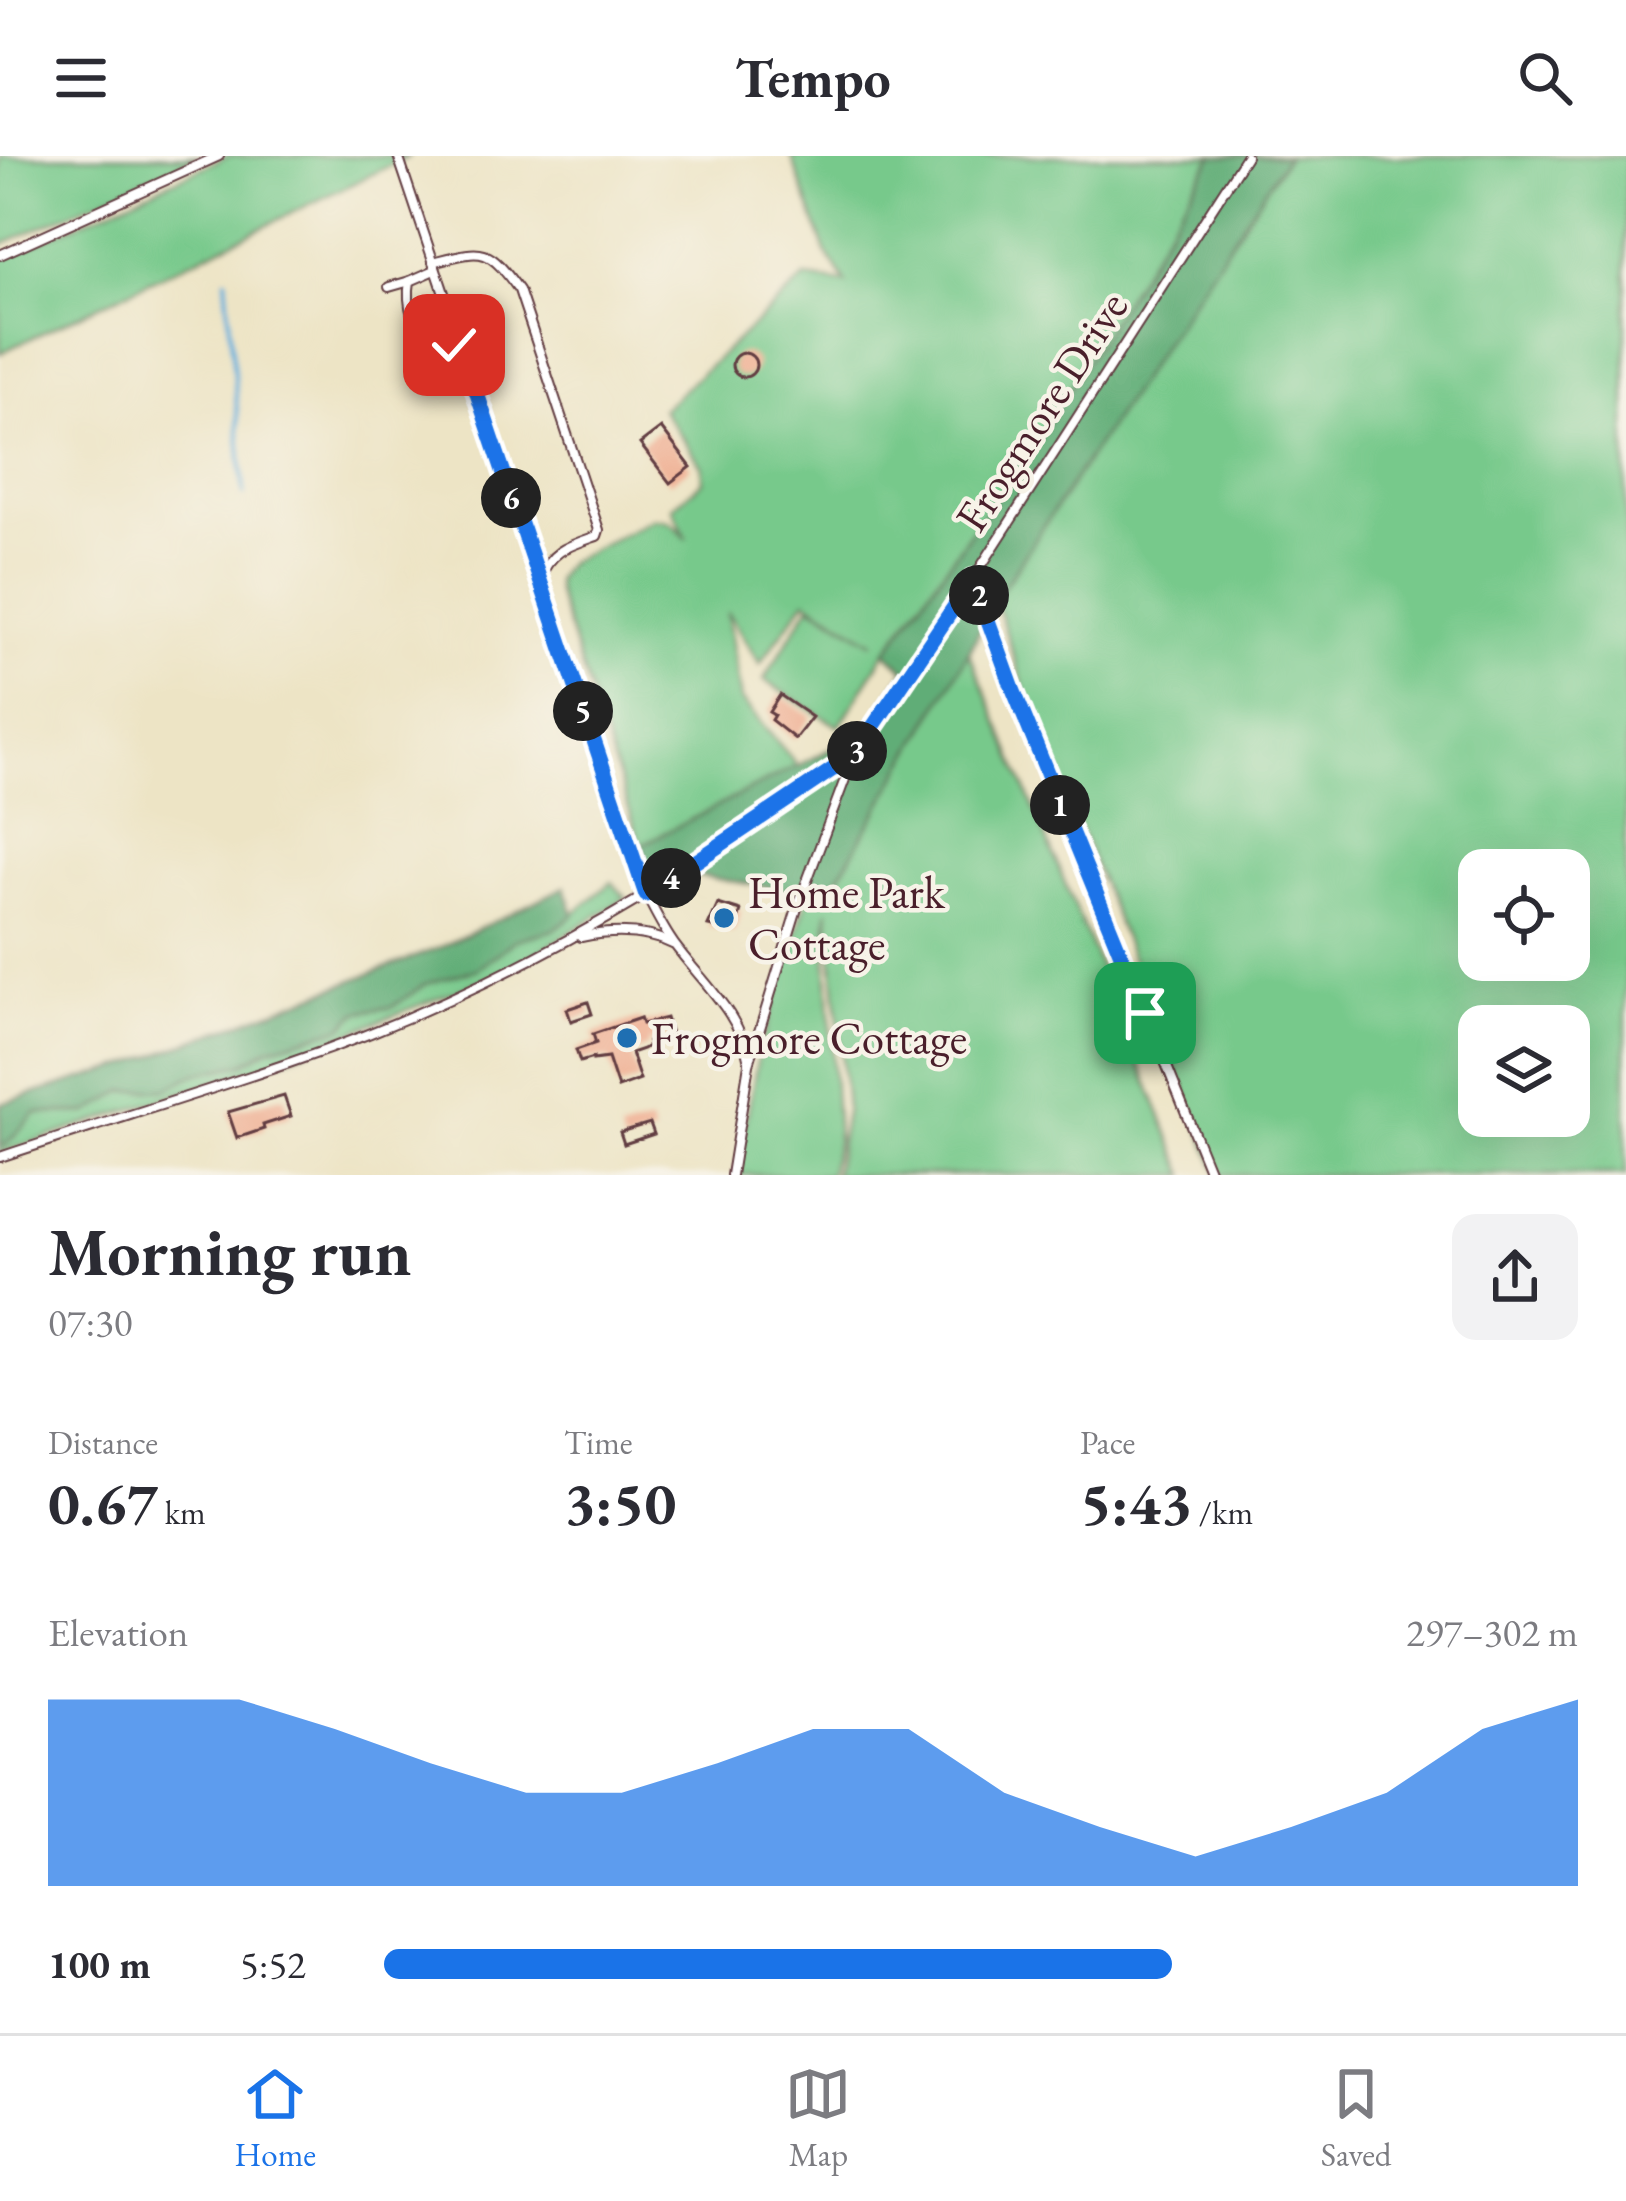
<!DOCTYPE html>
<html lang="en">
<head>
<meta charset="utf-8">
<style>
  :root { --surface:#fff; --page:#f2f2f3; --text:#2b2b33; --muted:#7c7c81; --line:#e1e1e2; --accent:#1a73e8 }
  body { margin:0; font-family:"EB Garamond",serif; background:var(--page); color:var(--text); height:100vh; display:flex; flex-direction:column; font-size:45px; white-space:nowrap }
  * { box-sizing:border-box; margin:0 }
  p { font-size:39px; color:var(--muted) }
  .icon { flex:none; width:66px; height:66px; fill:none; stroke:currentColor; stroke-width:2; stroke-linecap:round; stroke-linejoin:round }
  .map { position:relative; height:1019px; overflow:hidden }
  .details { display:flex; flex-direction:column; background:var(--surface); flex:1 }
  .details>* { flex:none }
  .tools { position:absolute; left:1458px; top:693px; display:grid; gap:24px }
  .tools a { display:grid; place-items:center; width:132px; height:132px; border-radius:24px; background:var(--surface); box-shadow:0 12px 48px #0002; font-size:60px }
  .pin { position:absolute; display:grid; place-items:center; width:102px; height:102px; color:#fff; margin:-51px; border-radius:24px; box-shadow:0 6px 18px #0006 }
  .km { position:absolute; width:60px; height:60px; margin:-30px; border-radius:50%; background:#222; color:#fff; font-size:33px; line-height:60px; text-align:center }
  .round { display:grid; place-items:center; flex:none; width:126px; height:126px; border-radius:24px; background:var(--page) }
  .overview { display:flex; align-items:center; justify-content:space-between; height:204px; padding:0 48px }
  h1 { font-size:66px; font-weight:700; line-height:90px }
  .metrics { display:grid; grid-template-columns:repeat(3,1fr); gap:18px; height:204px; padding:12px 48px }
  .metrics div { display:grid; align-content:center }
  .metrics b { font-size:60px; font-weight:700 }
  .metrics small { font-size:33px; font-weight:400 }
  .metrics p { font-size:33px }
  .chart { height:336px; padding:24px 48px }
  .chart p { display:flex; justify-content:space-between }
  .chart svg { width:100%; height:216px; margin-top:12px; fill:var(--accent); opacity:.7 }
  ul { padding:0 48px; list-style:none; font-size:39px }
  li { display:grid; grid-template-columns:192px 144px 1fr; align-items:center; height:90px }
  li i { height:30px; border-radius:15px; background:var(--accent) }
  header { display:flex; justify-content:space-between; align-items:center; height:156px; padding:0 48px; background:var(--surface); font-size:54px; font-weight:700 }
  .tabs { display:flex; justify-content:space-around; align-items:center; height:168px; border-top:3px solid var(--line); background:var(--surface); font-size:33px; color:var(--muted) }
  .tabs a { display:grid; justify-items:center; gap:6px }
  .tabs .selected { color:var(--accent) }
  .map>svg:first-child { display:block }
  .green { fill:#77c98b; stroke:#60745b; stroke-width:3; fill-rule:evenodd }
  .forest { fill:#61ad77; stroke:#566651; stroke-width:3 }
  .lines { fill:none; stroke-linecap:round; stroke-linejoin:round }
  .stream { stroke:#62afdc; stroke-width:4.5 }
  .building { fill:#efac8e }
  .lane-casing { stroke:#623d42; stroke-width:12 }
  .lane { stroke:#fff; stroke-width:8 }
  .route-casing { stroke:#fff; stroke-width:24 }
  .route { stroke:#1a73e8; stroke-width:15 }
  .poi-dot { fill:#1f6fb2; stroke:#f7f3e8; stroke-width:4.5 }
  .labels { text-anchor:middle; stroke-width:9; stroke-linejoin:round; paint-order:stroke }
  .street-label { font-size:45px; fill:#4a1f2b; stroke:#f7f3e8 }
  .poi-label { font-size:45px; fill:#4a1f2b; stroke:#f7f3e8; text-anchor:start }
</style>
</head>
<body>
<header><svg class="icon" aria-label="menu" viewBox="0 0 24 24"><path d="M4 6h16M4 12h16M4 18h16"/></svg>Tempo<svg class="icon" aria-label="search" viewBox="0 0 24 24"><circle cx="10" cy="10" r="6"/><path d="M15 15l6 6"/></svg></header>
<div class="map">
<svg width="1626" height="1019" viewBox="0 0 1626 1019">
  <rect width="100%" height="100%" fill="#f7f3e8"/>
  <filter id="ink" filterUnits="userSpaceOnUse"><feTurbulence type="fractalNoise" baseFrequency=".00833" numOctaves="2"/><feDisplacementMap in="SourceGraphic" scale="24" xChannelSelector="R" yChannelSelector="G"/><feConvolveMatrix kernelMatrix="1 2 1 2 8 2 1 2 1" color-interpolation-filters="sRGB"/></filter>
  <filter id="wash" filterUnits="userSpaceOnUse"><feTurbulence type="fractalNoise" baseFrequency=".004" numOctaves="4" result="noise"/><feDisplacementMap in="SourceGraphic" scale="48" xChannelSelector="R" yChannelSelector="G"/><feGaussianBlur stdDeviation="2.7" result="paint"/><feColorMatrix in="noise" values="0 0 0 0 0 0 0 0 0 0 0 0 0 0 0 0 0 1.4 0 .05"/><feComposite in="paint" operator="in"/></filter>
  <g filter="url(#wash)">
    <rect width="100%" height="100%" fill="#ede4c5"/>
    <g class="green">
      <polygon points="0,0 198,0 0,89"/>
      <polygon points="228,0 410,0 0,197 0,103"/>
      <path d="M791 0H1213L1043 275 886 495 839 571 764 524 810 449 874 487 806 444 760 508 727 456 741 544 798 610 641 689 556 435V423L567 407 652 363C671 362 677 370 687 383L672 351 703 325 702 310 662 253 805 122 846 127 826 96Z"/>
      <path d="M1287 0H1626V1019H1219L1031 552 995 444ZM1479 714H1569V804H1479ZM1479 870H1569V960H1479Z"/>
      <polygon points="969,496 1186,1019 834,1019 846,952 828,754 826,788 837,983 829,1019 736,1019 759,895 808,741 828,739"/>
      <polygon points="612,726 626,742 511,813 281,904 0,997 0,988 11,984 36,957 87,957 124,935 167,933 195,918 242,908 269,892 342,871 358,856 392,851 425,828 478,813 515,784 553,774"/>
    </g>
    <g class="forest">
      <polygon points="1213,0 1287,0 995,444 969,496 828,740 651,713 641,689 866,575 906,514 886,496 1043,275"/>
      <polygon points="565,731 574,759 553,774 515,784 478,813 425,828 392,851 358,856 342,871 269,892 242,908 195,918 167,933 124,935 88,957 36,957 6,989 0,989 0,948 134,907 441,791"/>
    </g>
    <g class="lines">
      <polyline class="stream" points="226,123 244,338"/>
    </g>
    <g id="blocks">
      <g class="building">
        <polygon points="437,151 445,172 431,177 420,157"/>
        <circle cx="744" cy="209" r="12"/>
        <polygon points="661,272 691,311 670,327 640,288"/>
        <polygon points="780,539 812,561 795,583 771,564 774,559 769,556"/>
        <polygon points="718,748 741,755 734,776 708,770"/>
        <polygon points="588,846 592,858 571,865 567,853"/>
        <polygon points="640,862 642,868 666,862 671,878 648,886 649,889 643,893 631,897 640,924 618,932 608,902 593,904 593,902 580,906 576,894 596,887 593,878"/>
        <polygon points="284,940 291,960 263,969 264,973 237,982 228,956"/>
        <polygon points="650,967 654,978 624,988 620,976"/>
      </g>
    </g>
  </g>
  <g filter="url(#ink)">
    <use href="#blocks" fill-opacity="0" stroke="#623d42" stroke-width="3"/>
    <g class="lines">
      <defs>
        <g id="lane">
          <polyline points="0,99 219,0"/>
          <path d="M433 106C484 93 487 90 519 134L599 374 597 380C568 390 551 394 539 424"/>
          <path d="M435 114 410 125C406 147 413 177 432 189L442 187 460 192"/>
          <polyline points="389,131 410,125"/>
          <polyline points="973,424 1014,533 1211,1019"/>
          <path d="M581 781C611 775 644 774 672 788"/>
          <path d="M749 906C741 858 702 826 674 788 663 773 655 756 646 739L853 600"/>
          <path d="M0 1001C96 969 193 940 289 907 414 865 533 807 646 739L398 0"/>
          <polyline points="731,1019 749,908 798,749 854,599 973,423 1246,0"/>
        </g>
      </defs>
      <use href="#lane" class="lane-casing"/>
      <use href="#lane" class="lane"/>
    </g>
  </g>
  <g class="lines" filter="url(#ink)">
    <defs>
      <polyline id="route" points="454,189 462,193 646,739 854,599 973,423 1013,533 1145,857"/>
    </defs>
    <use href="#route" class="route-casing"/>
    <use href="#route" class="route"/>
  </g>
  <g class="poi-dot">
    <circle cx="724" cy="762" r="12"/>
    <circle cx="627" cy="882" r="12"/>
  </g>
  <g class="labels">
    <g class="street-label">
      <text transform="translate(1041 255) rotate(-57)" y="16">Frogmore Drive</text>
    </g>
    <g class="poi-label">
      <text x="748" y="752">Home Park<tspan x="748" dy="52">Cottage</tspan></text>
      <text x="651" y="898">Frogmore Cottage</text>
    </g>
  </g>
</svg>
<div class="tools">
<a><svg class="icon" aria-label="locate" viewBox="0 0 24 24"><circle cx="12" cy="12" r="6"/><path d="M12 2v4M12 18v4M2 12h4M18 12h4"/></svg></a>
<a><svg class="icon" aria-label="layers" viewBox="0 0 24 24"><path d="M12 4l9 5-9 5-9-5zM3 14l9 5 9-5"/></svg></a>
</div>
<div class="pin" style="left:1145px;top:857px;background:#1e9e55"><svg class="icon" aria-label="arrive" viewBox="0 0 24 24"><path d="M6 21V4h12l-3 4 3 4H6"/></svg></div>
<div class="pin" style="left:454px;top:189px;background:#d93025"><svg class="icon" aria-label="check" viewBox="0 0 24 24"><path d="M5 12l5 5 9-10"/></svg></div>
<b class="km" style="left:1060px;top:649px">1</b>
<b class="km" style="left:979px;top:439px">2</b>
<b class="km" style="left:857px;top:595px">3</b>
<b class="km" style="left:671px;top:722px">4</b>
<b class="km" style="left:583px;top:555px">5</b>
<b class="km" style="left:511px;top:342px">6</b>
</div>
<section class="details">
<div class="overview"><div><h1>Morning run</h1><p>07:30</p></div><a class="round"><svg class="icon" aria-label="share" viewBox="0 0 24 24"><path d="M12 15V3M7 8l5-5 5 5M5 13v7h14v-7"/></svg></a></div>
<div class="metrics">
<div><p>Distance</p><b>0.67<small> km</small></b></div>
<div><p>Time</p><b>3:50</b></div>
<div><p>Pace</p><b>5:43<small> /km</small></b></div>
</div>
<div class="chart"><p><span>Elevation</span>297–302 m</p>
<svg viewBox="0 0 160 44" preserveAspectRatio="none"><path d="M0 44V6L10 6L20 6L30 12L40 19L50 25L60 25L70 19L80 12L90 12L100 25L110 32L120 38L130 32L140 25L150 12L160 6V44z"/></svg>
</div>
<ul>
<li><b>100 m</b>5:52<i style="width:66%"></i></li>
</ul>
</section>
<nav class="tabs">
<a class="selected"><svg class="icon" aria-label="home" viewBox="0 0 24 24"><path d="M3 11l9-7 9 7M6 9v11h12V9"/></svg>Home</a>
<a><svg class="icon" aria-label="map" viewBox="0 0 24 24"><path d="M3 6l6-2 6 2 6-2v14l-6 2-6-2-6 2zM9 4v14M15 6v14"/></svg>Map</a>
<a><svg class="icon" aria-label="saved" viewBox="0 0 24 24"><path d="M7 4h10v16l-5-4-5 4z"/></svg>Saved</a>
</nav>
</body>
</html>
